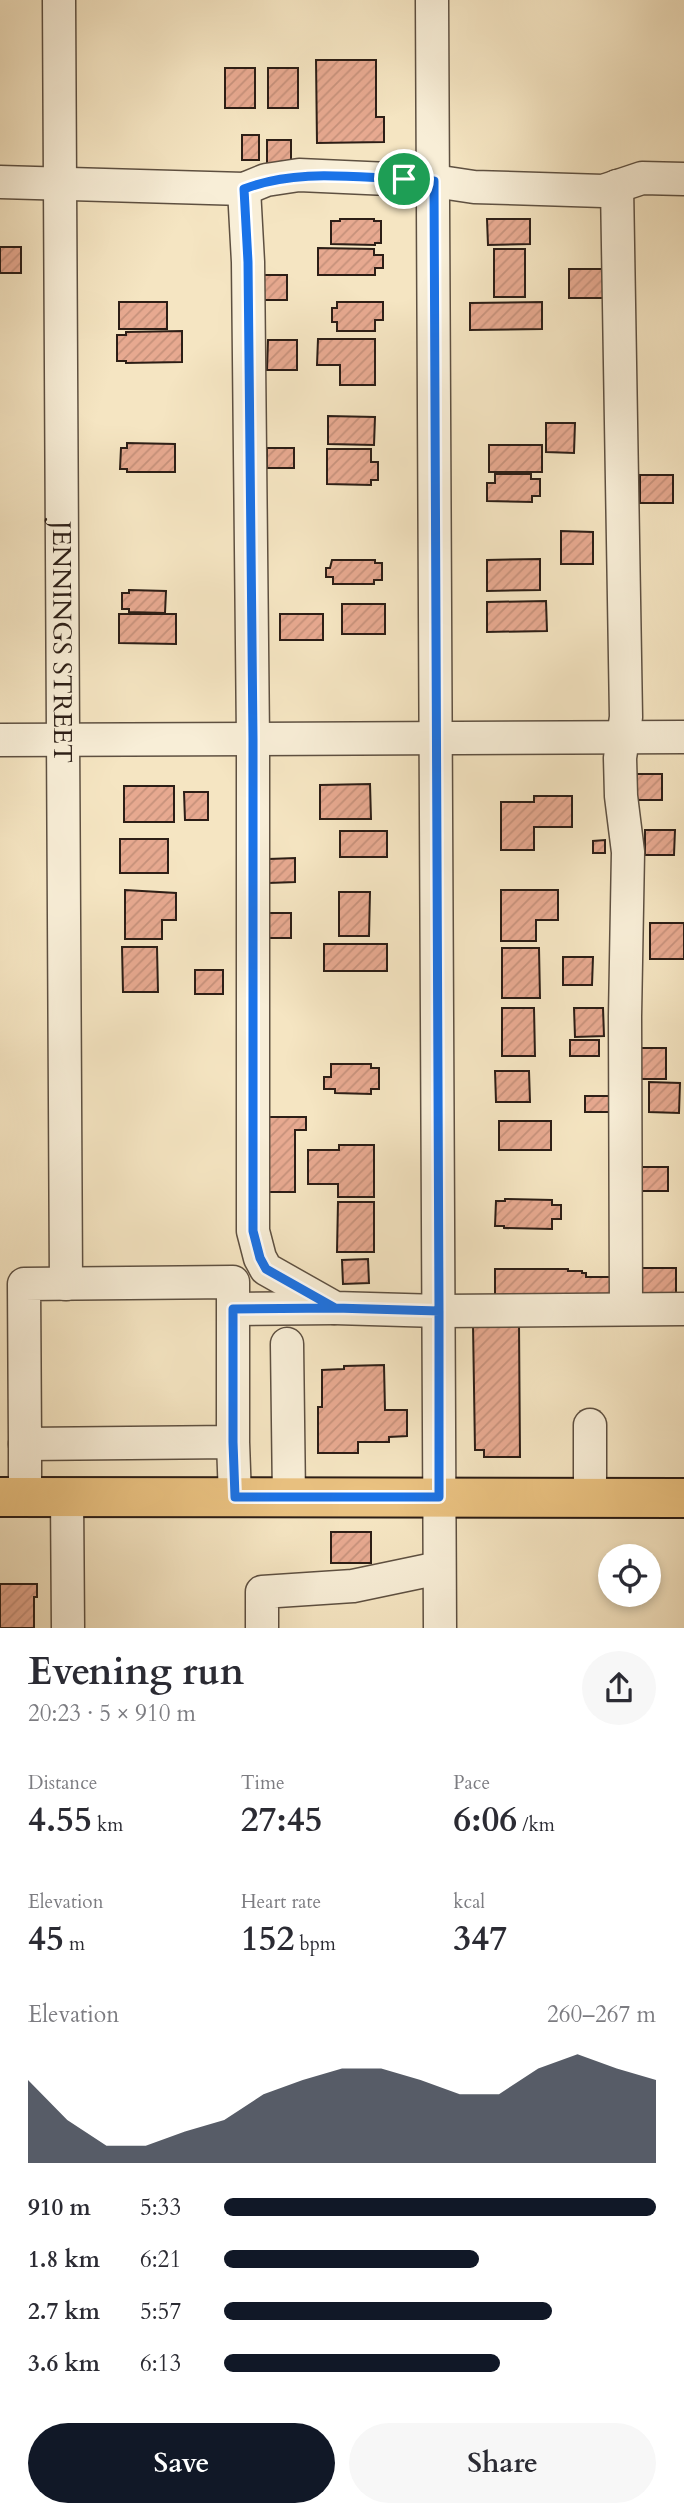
<!DOCTYPE html>
<html lang="en">
<head>
<meta charset="utf-8">
<style>
  :root { --surface:#fff; --page:#f7f7f7; --text:#2b2b33; --muted:#7c7c81; --accent:#111827 }
  body { margin:0; font-family:Cardo,serif; background:var(--page); color:var(--text); height:100vh; display:flex; flex-direction:column; font-size:26px; white-space:nowrap }
  * { box-sizing:border-box; margin:0 }
  p { font-size:23px; color:var(--muted) }
  .icon { flex:none; width:38px; height:38px; fill:none; stroke:currentColor; stroke-width:2; stroke-linecap:round; stroke-linejoin:round }
  .map { position:relative; height:1628px; overflow:hidden }
  .sheet { display:flex; flex-direction:column; background:var(--surface); flex:1 }
  .sheet>* { flex:none }
  .buttons { position:absolute; left:598px; top:1544px; display:grid; gap:14px }
  .buttons a { display:grid; place-items:center; width:63px; height:63px; border-radius:50%; background:var(--surface); box-shadow:0 4px 10px #0003; font-size:35px }
  .pin { position:absolute; display:grid; place-items:center; width:60px; height:60px; color:#fff; margin:-30px; border:4px solid #fff; border-radius:50%; box-shadow:0 2px 7px #0007 }
  .round { display:grid; place-items:center; flex:none; width:74px; height:74px; border-radius:37px; background:var(--page) }
  .headline { display:flex; align-items:center; justify-content:space-between; height:119px; padding:0 28px }
  h1 { font-size:38px; font-weight:700; line-height:52px }
  .figures { display:grid; grid-template-columns:repeat(3,1fr); gap:10px; height:119px; padding:7px 28px }
  .figures div { display:grid; align-content:center }
  .figures b { font-size:35px; font-weight:700 }
  .figures small { font-size:19px; font-weight:400 }
  .figures p { font-size:19px }
  .chart { height:196px; padding:14px 28px }
  .chart p { display:flex; justify-content:space-between }
  .chart svg { width:100%; height:126px; margin-top:7px; fill:var(--accent); opacity:.7 }
  .action { display:flex; gap:14px; margin-top:auto; padding:14px 28px }
  .action a { flex:1; height:80px; border-radius:42px; background:var(--accent); color:#fff; font-size:28px; font-weight:700; line-height:80px; text-align:center }
  .action a+a { background:var(--page); color:var(--text) }
  ul { padding:0 28px; list-style:none; font-size:23px }
  li { display:grid; grid-template-columns:112px 84px 1fr; align-items:center; height:52px }
  li i { height:18px; border-radius:9px; background:var(--accent) }
  .map>svg:first-child { display:block }
  .building { fill:url(#building-hatch); stroke:#2c1e16; stroke-width:2 }
  .lines { fill:none; stroke-linecap:round; stroke-linejoin:round }
  .minor-casing { stroke:#5e5041; stroke-width:35 }
  .major-casing { stroke:#2c1e16; stroke-width:42 }
  .minor { stroke:#f8eed7; stroke-width:32 }
  .major { stroke:#eac281; stroke-width:38 }
  .route-casing { stroke:#fff; stroke-width:14 }
  .route { stroke:#1a73e8; stroke-width:9 }
  .labels { text-anchor:middle; stroke-width:5; stroke-linejoin:round; paint-order:stroke }
  .street-label { font-size:26px; fill:#2c1e16; stroke:#f8eed7 }
</style>
</head>
<body>
<div class="map">
<svg width="684" height="1628" viewBox="0 0 684 1628">
  <defs>
    <pattern id="building-hatch" width="6" height="6" patternUnits="userSpaceOnUse" patternTransform="scale(1.75)"><rect width="6" height="6" fill="#e7a990"/><path d="M-1 1l2-2M0 6l6-6M5 7l2-2" fill="none" stroke="#c6917b"/></pattern>
  </defs>
  <rect width="100%" height="100%" fill="#f5e5c2"/>
  <filter id="stains"><feTurbulence type="fractalNoise" baseFrequency=".00286" numOctaves="4"/><feColorMatrix values="0 0 0 0 .2 0 0 0 0 .09 0 0 0 0 .02 0 0 0 .5 -.17"/></filter>
  <radialGradient id="worn" r=".72"><stop offset=".6" stop-color="#630" stop-opacity="0"/><stop offset="1" stop-color="#630" stop-opacity=".3"/></radialGradient>
  <g class="building">
    <polygon points="316,60 376,60 376,117 384,117 384,142 317,143"/>
    <rect x="225" y="68" width="30" height="40"/>
    <rect x="268" y="68" width="30" height="40"/>
    <rect x="242" y="135" width="17" height="25"/>
    <rect x="267" y="140" width="24" height="24"/>
    <polygon points="340,219 374,219 374,221 381,221 381,243 375,243 375,245 331,244 331,221 340,221"/>
    <polygon points="487,219 530,219 530,244 488,245"/>
    <rect x="0" y="247" width="21" height="26"/>
    <polygon points="318,248 374,249 374,255 383,255 383,268 375,268 375,275 318,275"/>
    <rect x="494" y="249" width="31" height="48"/>
    <rect x="569" y="269" width="35" height="29"/>
    <rect x="260" y="275" width="27" height="25"/>
    <rect x="119" y="302" width="48" height="27"/>
    <polygon points="337,302 383,302 383,320 375,320 375,331 337,331 337,322 332,322 332,308 337,308"/>
    <polygon points="542,302 542,329 470,330 470,303"/>
    <polygon points="182,331 182,362 126,363 126,361 117,361 117,335 126,335 126,332"/>
    <polygon points="318,339 375,339 375,385 340,385 340,365 317,365"/>
    <polygon points="268,340 297,340 297,370 267,370"/>
    <polygon points="328,416 375,417 374,445 328,444"/>
    <polygon points="546,423 575,423 574,453 546,452"/>
    <polygon points="127,443 175,444 175,472 127,472 127,469 120,469 121,448 127,448"/>
    <rect x="489" y="445" width="53" height="27"/>
    <rect x="267" y="448" width="27" height="20"/>
    <polygon points="327,449 371,449 371,462 378,462 378,480 371,480 371,485 327,484"/>
    <polygon points="495,474 531,474 531,479 540,479 540,496 532,496 532,502 487,501 487,483 495,483"/>
    <rect x="640" y="475" width="33" height="28"/>
    <polygon points="561,531 593,532 593,564 561,564"/>
    <polygon points="540,559 540,590 487,591 487,560"/>
    <polygon points="332,560 375,560 375,563 382,563 382,580 374,580 374,584 333,584 333,577 326,577 326,568 330,568"/>
    <polygon points="129,590 166,591 165,613 129,612 129,609 122,609 122,593 129,593"/>
    <polygon points="546,601 547,631 487,632 487,602"/>
    <rect x="342" y="604" width="43" height="30"/>
    <polygon points="119,614 176,614 176,644 119,643"/>
    <rect x="280" y="614" width="43" height="26"/>
    <polygon points="637,774 662,774 662,800 636,800"/>
    <polygon points="370,784 371,819 320,819 320,785"/>
    <rect x="124" y="786" width="50" height="36"/>
    <polygon points="184,792 208,792 208,820 185,820"/>
    <polygon points="534,796 572,796 572,827 534,827 534,850 501,850 501,802 534,802"/>
    <polygon points="645,830 675,830 674,855 645,855"/>
    <rect x="340" y="831" width="47" height="26"/>
    <rect x="120" y="839" width="48" height="34"/>
    <polygon points="605,840 605,853 593,853 593,841"/>
    <polygon points="295,858 295,882 269,883 269,859"/>
    <polygon points="125,890 176,893 176,920 162,920 162,939 125,939"/>
    <polygon points="501,890 558,890 558,920 536,920 536,941 501,941"/>
    <polygon points="339,892 370,892 369,936 339,936"/>
    <rect x="265" y="913" width="26" height="25"/>
    <rect x="650" y="923" width="34" height="36"/>
    <rect x="324" y="944" width="63" height="27"/>
    <polygon points="122,947 157,947 158,992 123,992"/>
    <polygon points="502,948 539,948 540,998 502,998"/>
    <polygon points="563,957 593,957 592,985 563,985"/>
    <rect x="195" y="970" width="28" height="24"/>
    <polygon points="502,1008 534,1008 535,1056 502,1056"/>
    <polygon points="574,1008 603,1008 604,1036 575,1037"/>
    <rect x="570" y="1040" width="29" height="16"/>
    <rect x="640" y="1048" width="26" height="31"/>
    <polygon points="331,1064 371,1064 371,1068 379,1068 379,1089 371,1089 371,1094 335,1093 335,1089 324,1089 324,1077 331,1077"/>
    <polygon points="495,1071 529,1071 530,1102 496,1102"/>
    <polygon points="649,1082 680,1083 679,1113 649,1112"/>
    <polygon points="585,1096 609,1096 610,1112 585,1112"/>
    <polygon points="265,1117 306,1117 306,1130 295,1130 295,1192 265,1192"/>
    <rect x="499" y="1121" width="52" height="29"/>
    <polygon points="339,1145 374,1145 374,1197 338,1197 338,1184 308,1184 308,1150 339,1150"/>
    <rect x="642" y="1167" width="26" height="24"/>
    <polygon points="505,1199 552,1200 552,1205 561,1205 561,1219 552,1219 552,1229 504,1228 504,1226 495,1226 496,1201 505,1201"/>
    <polygon points="338,1202 374,1202 374,1252 337,1252"/>
    <polygon points="368,1259 369,1283 343,1284 342,1260"/>
    <polygon points="642,1268 676,1268 676,1296 642,1295"/>
    <polygon points="495,1269 568,1269 568,1271 582,1271 582,1273 586,1273 586,1277 610,1277 610,1299 495,1296"/>
    <polygon points="519,1324 520,1457 484,1457 484,1450 475,1450 473,1325"/>
    <polygon points="384,1365 385,1410 407,1410 407,1436 389,1437 389,1442 358,1442 358,1453 318,1453 318,1407 322,1407 322,1370 344,1369 344,1366"/>
    <rect x="331" y="1532" width="40" height="31"/>
    <polygon points="0,1584 37,1584 37,1597 34,1597 34,1628 0,1628"/>
  </g>
  <g class="lines">
    <defs>
      <g id="minor">
        <path id="s1" d="M59 0 66 1284"/>
        <polyline points="432,0 440,1628"/>
        <polyline points="0,182 244,189 266,180 299,175 434,181 474,187 603,191 642,178 684,179"/>
        <polyline points="617,186 626,717 620,758 621,796 628,852 625,1016 626,1309"/>
        <polyline points="244,189 248,262 253,739 253,1231 260,1258 266,1269 335,1308 439,1311 684,1309"/>
        <polyline points="0,740 684,737"/>
        <polyline points="234,1309 334,1308"/>
        <polyline points="287,1344 289,1498"/>
        <polyline points="233,1442 25,1444 24,1284 233,1282 233,1442 235,1498"/>
        <polyline points="25,1444 25,1497"/>
        <polyline points="67,1497 68,1628"/>
        <polyline points="590,1498 590,1425"/>
        <polyline points="262,1628 262,1592 353,1586 439,1568"/>
      </g>
      <polyline id="major" points="0,1497 684,1498"/>
    </defs>
    <use href="#minor" class="minor-casing"/>
    <use href="#major" class="major-casing"/>
    <use href="#minor" class="minor"/>
    <use href="#major" class="major"/>
  </g>
  <g class="lines">
    <defs>
      <path id="route" d="M404 179 434 181 439 1311 335 1308 233 1309V1442L235 1497H439V1311L335 1308 266 1269 260 1258 253 1231V739L248 262 244 189C295 169 349 177 404 179"/>
    </defs>
    <use href="#route" class="route-casing"/>
    <use href="#route" class="route"/>
  </g>
  <g class="labels">
    <g class="street-label">
      <text dy="9" stroke="none"><textPath href="#s1" startOffset="642">JENNINGS STREET</textPath></text>
    </g>
  </g>
  <rect width="100%" height="100%" filter="url(#stains)"/>
  <rect width="100%" height="100%" fill="url(#worn)"/>
</svg>
<div class="buttons">
<a><svg class="icon" aria-label="locate" viewBox="0 0 24 24"><circle cx="12" cy="12" r="6"/><path d="M12 2v4M12 18v4M2 12h4M18 12h4"/></svg></a>
</div>
<div class="pin" style="left:404px;top:179px;background:#1e9e55"><svg class="icon" aria-label="arrive" viewBox="0 0 24 24"><path d="M6 21V4h12l-3 4 3 4H6"/></svg></div>
</div>
<section class="sheet">
<div class="headline"><div><h1>Evening run</h1><p>20:23 · 5 × 910 m</p></div><a class="round"><svg class="icon" aria-label="share" viewBox="0 0 24 24"><path d="M12 15V3M7 8l5-5 5 5M5 13v7h14v-7"/></svg></a></div>
<div class="figures">
<div><p>Distance</p><b>4.55<small> km</small></b></div>
<div><p>Time</p><b>27:45</b></div>
<div><p>Pace</p><b>6:06<small> /km</small></b></div>
</div>
<div class="figures">
<div><p>Elevation</p><b>45<small> m</small></b></div>
<div><p>Heart rate</p><b>152<small> bpm</small></b></div>
<div><p>kcal</p><b>347</b></div>
</div>
<div class="chart"><p><span>Elevation</span>260–267 m</p>
<svg viewBox="0 0 160 44" preserveAspectRatio="none"><path d="M0 44V15L10 29L20 38L30 38L40 33L50 29L60 20L70 15L80 11L90 11L100 15L110 20L120 20L130 11L140 6L150 11L160 15V44z"/></svg>
</div>
<ul>
<li><b>910 m</b>5:33<i style="width:100%"></i></li>
<li><b>1.8 km</b>6:21<i style="width:59%"></i></li>
<li><b>2.7 km</b>5:57<i style="width:76%"></i></li>
<li><b>3.6 km</b>6:13<i style="width:64%"></i></li>
</ul>
<div class="action"><a>Save</a><a>Share</a></div>
</section>
</body>
</html>
